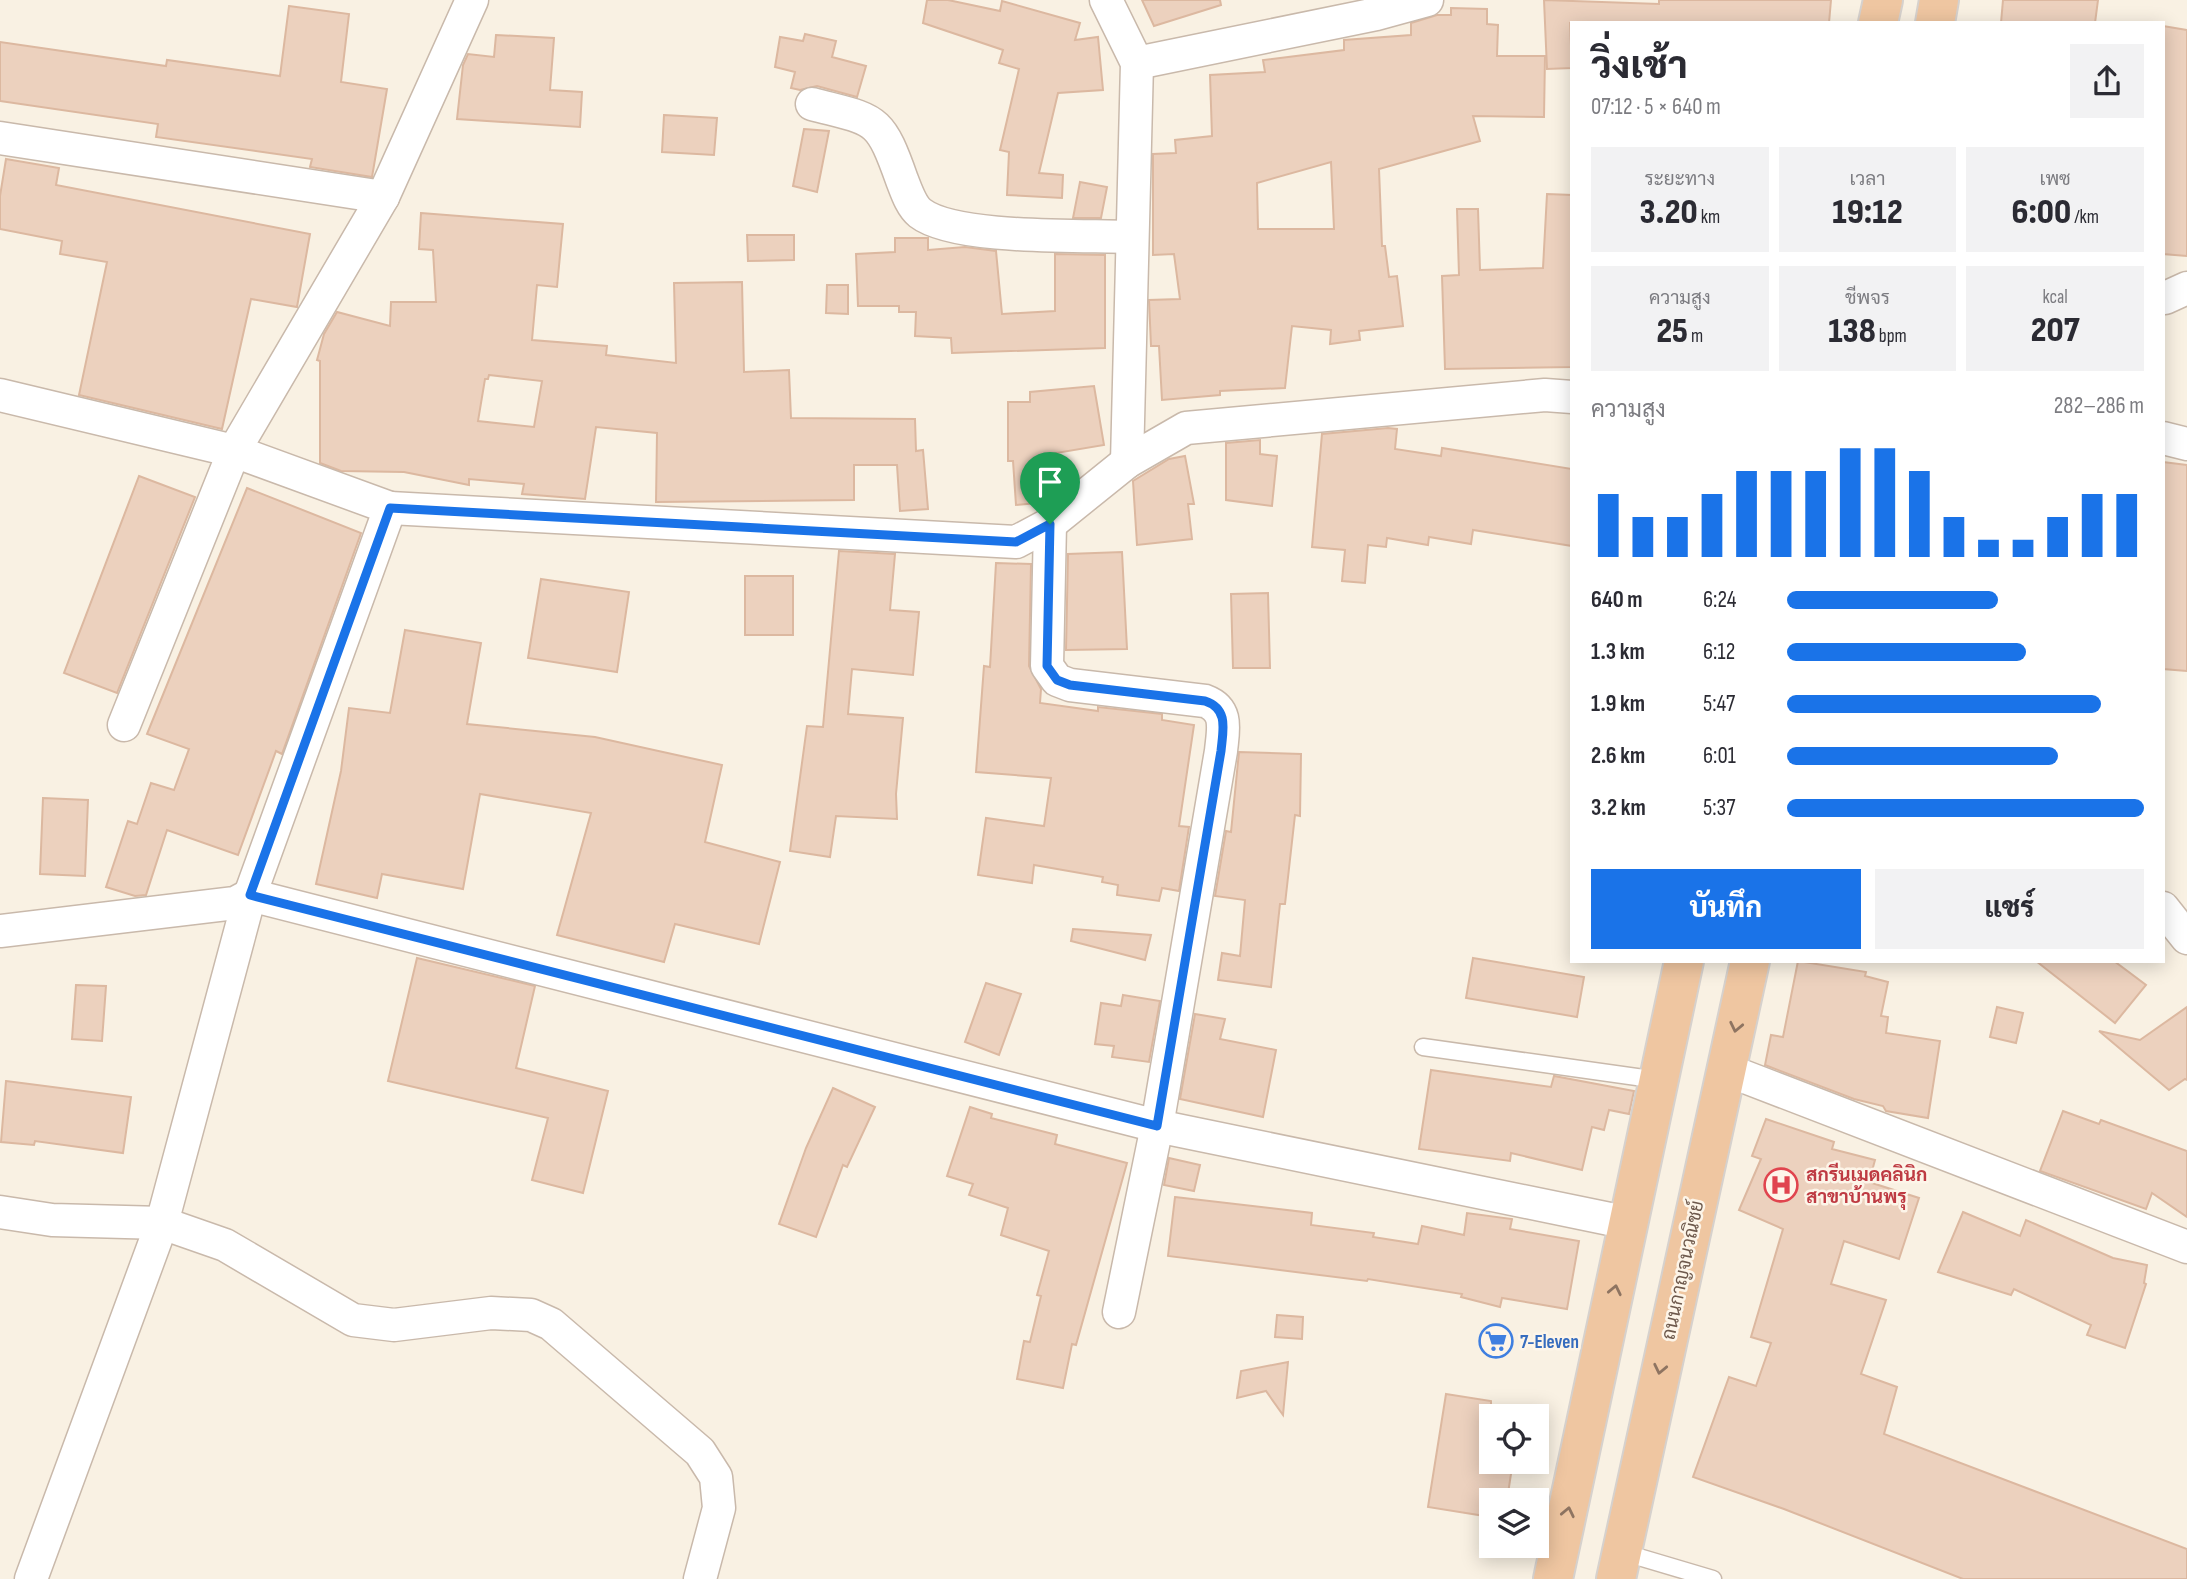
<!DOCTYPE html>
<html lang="th">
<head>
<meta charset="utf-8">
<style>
  :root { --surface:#fff; --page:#f2f2f3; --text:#2b2b33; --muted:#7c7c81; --accent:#1a73e8 }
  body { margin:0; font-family:"Sofia Sans Condensed",Sarabun,sans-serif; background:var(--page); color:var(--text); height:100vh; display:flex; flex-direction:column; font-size:26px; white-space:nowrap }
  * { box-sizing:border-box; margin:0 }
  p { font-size:23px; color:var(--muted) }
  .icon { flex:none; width:38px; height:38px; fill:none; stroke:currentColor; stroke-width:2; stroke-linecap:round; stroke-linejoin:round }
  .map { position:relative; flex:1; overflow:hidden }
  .drawer { position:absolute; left:1570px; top:21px; width:595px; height:942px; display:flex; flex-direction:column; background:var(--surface); border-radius:0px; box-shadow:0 4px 18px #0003 }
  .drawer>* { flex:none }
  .fabs { position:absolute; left:1479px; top:1404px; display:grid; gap:14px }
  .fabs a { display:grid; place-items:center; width:70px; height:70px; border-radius:0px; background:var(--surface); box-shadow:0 4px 18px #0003; font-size:35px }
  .pin { position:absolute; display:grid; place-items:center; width:60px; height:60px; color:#fff; margin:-72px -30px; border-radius:50% 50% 50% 0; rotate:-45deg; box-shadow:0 0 7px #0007 }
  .pin .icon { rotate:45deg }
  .round { display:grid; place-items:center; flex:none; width:74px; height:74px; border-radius:0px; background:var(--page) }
  .head { display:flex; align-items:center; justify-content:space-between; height:119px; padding:0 21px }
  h1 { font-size:38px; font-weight:800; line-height:52px }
  .stats { display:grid; grid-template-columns:repeat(3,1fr); gap:10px; height:119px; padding:7px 21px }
  .stats div { display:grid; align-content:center; border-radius:0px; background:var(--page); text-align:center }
  .stats b { font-size:35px; font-weight:800 }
  .stats small { font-size:19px; font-weight:400 }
  .stats p { font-size:19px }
  .chart { height:196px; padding:14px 21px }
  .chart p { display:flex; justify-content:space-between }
  .chart svg { width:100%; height:126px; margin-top:7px; stroke:var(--accent); stroke-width:6 }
  .action { display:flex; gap:14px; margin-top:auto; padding:14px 21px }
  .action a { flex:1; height:80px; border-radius:0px; background:var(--accent); color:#fff; font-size:28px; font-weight:800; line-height:80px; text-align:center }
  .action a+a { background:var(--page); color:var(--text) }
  ul { padding:0 21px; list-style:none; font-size:23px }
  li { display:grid; grid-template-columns:112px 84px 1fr; align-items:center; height:52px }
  li i { height:18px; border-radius:9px; background:var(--accent) }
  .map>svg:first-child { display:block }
  .building { fill:#ecd1be; stroke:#dcb8a0; stroke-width:2; fill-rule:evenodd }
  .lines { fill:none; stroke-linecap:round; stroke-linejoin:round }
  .service-casing { stroke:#c9b9ab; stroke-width:19 }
  .minor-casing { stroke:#c9b9ab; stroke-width:35 }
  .trunk-casing { stroke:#d6d1cd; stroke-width:42 }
  .service { stroke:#fff; stroke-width:16 }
  .minor { stroke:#fff; stroke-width:32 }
  .trunk { stroke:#efc6a1; stroke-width:38 }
  .oneway { stroke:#8e7461 }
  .route-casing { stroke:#fff; stroke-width:14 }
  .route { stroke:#1a73e8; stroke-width:9 }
  .labels { text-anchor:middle; stroke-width:5; stroke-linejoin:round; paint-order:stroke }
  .health-label { font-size:19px; font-weight:bold; fill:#be3a42; stroke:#fdf5e9; text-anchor:start }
  .street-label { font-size:19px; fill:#6e594c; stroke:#fdf5e9 }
  .shop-label { font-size:19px; font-weight:bold; fill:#366cbe; stroke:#fdf5e9; text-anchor:start }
</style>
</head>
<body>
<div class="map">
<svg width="2187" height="1579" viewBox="0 0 2187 1579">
  <rect width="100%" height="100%" fill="#f9f1e3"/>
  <g class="building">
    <polygon points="927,0 948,0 1000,11 1002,1 1080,23 1075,40 1098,37 1103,90 1058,93 1039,173 1063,175 1062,198 1007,195 1009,152 1000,150 1019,69 999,63 1003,50 923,23"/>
    <polygon points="1142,0 1220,0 1221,5 1154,26"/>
    <polygon points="1544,0 1659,4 1659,0 1831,0 1829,23 1570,23 1572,68 1547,69"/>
    <polygon points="2003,0 2098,0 2095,23 2001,23"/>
    <polygon points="289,6 349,14 341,82 387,89 372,177 310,167 312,159 156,137 158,124 0,101 0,42 166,66 167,60 280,76"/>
    <path d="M1451 8 1487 9V24L1498 25 1497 56H1545L1544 117 1473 116 1480 141 1379 169 1382 246H1385L1389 277 1397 276 1403 326 1359 331 1360 340 1330 344 1331 330 1292 326 1285 388 1220 391V395L1162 400 1159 346H1151L1149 300 1180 299 1174 254 1153 255V154L1176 153 1175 140 1212 136 1210 75 1265 72 1263 60 1344 50V40L1411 35V23L1437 15H1451ZM1331 162 1334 229H1258L1257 183Z"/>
    <polygon points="2163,26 2187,30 2187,256 2163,254"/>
    <polygon points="805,34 836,41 832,57 866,66 857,97 817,86 800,90 791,88 795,72 775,67 780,37 803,41"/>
    <polygon points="496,35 554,38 550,90 582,92 580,127 457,119 463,65 468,54 494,57"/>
    <polygon points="664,115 717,118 714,155 662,152"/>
    <polygon points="804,129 829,131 817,192 793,186"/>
    <polygon points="6,159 59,168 56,185 310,234 297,307 251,299 222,429 79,395 107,262 60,254 62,241 0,229 0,196"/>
    <polygon points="1080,182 1107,187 1101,218 1073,218"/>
    <polygon points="1547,194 1572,195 1572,367 1445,369 1442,276 1459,275 1457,209 1478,209 1480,270 1543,268"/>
    <path d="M421 213 563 224 557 287 537 285 532 340 607 346 606 355 676 363 674 283 742 282 744 372 789 370 791 418 915 419 916 451 923 450 928 509 900 511 897 465H854V500L656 502 657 433 596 427 585 499 522 494 524 484 469 479V485L404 472 341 471 320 463V361L317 360 324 334 337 312 390 326 391 302H436L433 250 419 249ZM489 375 542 381 534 427 478 421 485 379H488Z"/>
    <polygon points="747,235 794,235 794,260 748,261"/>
    <polygon points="895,238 928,238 928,250 965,247 996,251 1002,314 1055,311 1055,254 1105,255 1105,348 952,353 951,338 915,336 916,312 899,312 899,306 858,306 856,254 895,252"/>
    <polygon points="827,285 848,285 848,314 826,313"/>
    <polygon points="1094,386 1104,445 1044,455 1048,502 1016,505 1013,461 1008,461 1008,402 1030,402 1030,392"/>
    <polygon points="1388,428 1397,429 1395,449 1441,456 1442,448 1572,469 1572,546 1473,530 1471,544 1429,537 1428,545 1387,538 1386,547 1368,545 1365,583 1342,581 1345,550 1312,547 1322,434"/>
    <polygon points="1260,440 1260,454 1277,456 1272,506 1226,500 1226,443"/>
    <polygon points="1185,456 1194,504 1188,504 1192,539 1137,545 1133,481 1169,459"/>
    <polygon points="2163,462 2187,465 2187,671 2163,669"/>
    <polygon points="139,476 195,497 117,693 64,673"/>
    <polygon points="247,488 361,533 282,754 276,751 238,855 167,830 146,895 135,896 106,887 128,821 137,824 151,783 174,790 189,749 147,734"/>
    <polygon points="839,551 895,554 890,610 919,612 913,675 852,669 848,714 903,718 896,794 897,819 836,816 830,857 790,851 807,726 823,727"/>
    <polygon points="1122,552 1127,649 1066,650 1068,554"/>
    <polygon points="996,563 1031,564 1029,666 1041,689 1040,703 1098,711 1098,707 1162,714 1162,720 1194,725 1179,826 1189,827 1179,891 1162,888 1159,901 1117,895 1118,885 1102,882 1103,877 1034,865 1032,883 978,875 986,818 1044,826 1051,778 976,772 984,666 990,667"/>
    <rect x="745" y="576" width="48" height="59"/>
    <polygon points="541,579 629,592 617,672 528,658"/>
    <polygon points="1268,593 1270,668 1233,668 1231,594"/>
    <polygon points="405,630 481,643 467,724 595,737 722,765 705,842 780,862 759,944 675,924 664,962 557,935 591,813 480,794 463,889 382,874 377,898 316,884 341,771 349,708 390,713"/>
    <polygon points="1239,752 1301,754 1300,816 1295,815 1285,904 1280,904 1271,987 1218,980 1222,953 1240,956 1245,900 1215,896 1226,831 1231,832"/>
    <polygon points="43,798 88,800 85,876 40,874"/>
    <polygon points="1073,929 1151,935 1145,960 1071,941"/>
    <polygon points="417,958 535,986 516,1068 608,1091 583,1193 532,1180 548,1118 388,1081"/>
    <polygon points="1473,958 1584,977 1577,1017 1466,998"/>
    <polygon points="1798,961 1866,972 1865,976 1888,982 1881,1016 1888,1017 1886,1033 1940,1041 1928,1118 1886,1111 1883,1106 1854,1099 1765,1065 1771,1035 1783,1037"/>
    <polygon points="2036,961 2114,961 2146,985 2115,1023"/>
    <polygon points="986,983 1021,994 999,1055 965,1042"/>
    <polygon points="76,985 106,986 102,1041 72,1039"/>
    <polygon points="1123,995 1160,1001 1149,1062 1112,1057 1114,1046 1095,1044 1101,1003 1121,1006"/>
    <polygon points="1997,1007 2023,1013 2016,1043 1990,1037"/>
    <polygon points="2187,1007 2187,1080 2185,1079 2169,1090 2099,1031 2140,1040"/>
    <polygon points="1195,1014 1225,1019 1220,1039 1276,1050 1263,1117 1180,1099"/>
    <polygon points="1431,1070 1551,1087 1554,1076 1634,1091 1629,1114 1609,1110 1604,1130 1592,1127 1582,1170 1511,1153 1510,1161 1419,1149"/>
    <polygon points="6,1081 131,1097 123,1153 35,1141 34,1145 1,1142"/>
    <polygon points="833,1088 875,1107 847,1167 843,1165 816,1237 779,1224 806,1148"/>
    <polygon points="970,1107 992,1114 991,1118 1057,1135 1055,1144 1127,1163 1076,1345 1072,1344 1063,1388 1017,1379 1024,1341 1030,1342 1041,1296 1037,1295 1049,1251 1001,1235 1008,1208 969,1195 973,1184 947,1176"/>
    <polygon points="2063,1111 2099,1124 2101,1120 2187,1151 2187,1217 2152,1193 2146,1209 2040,1171"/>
    <polygon points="1766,1119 1834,1142 1832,1149 1875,1160 1869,1182 1919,1198 1899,1259 1844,1241 1831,1284 1886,1300 1861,1374 1897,1387 1884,1434 2187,1549 2187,1579 1963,1579 1784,1509 1693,1477 1729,1377 1756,1386 1771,1343 1751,1337 1783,1229 1739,1210 1761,1159 1752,1156"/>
    <polygon points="1169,1158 1200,1165 1194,1191 1164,1185"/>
    <polygon points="1175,1197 1312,1213 1311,1225 1374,1233 1373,1237 1418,1244 1422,1226 1464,1235 1467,1213 1512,1219 1510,1229 1579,1241 1567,1309 1502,1298 1500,1307 1461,1297 1462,1294 1368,1279 1367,1281 1168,1256"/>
    <polygon points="1963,1212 2020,1236 2026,1220 2113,1258 2147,1265 2144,1283 2146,1284 2125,1348 2087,1335 2091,1325 2014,1289 2011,1295 1938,1272"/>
    <polygon points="1277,1315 1303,1317 1302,1339 1275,1337"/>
    <polygon points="1288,1362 1283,1415 1266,1391 1237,1398 1241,1371"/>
    <polygon points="1446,1394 1491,1401 1491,1461 1513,1461 1507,1500 1491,1500 1491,1517 1428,1507"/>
  </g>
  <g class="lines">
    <defs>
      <g id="service">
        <polyline points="1423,1047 1658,1080"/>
        <polyline points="1622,1552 1713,1579"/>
      </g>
      <g id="minor">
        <polyline points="1106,0 1137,63 1127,462"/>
        <polyline points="1137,63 1376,14 1427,0"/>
        <path d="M812 104C876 121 879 115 902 180 906 190 911 206 920 213 955 240 1083 235 1131 237"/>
        <polyline points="0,138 383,197"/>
        <polyline points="2165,298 2187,288"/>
        <polyline points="0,395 234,451 124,725"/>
        <polyline points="2163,438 2187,444"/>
        <polyline points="390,508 1016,542 1050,524 1127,462 1186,428 1545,395 1572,397"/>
        <path d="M1050 524 1047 666 1057 680 1070 685 1205 701C1229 710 1223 730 1221 751L1157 1126 1119 1312"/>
        <polyline points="2163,908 2187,938"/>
        <polyline points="0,931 235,903 250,895 1157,1126 1629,1223"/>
        <polyline points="1727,1070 2187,1247"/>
        <polyline points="0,1212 52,1220 162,1223 225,1245 353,1320 394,1325 491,1313 531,1315 551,1324 700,1452 716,1477 719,1508 700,1579"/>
        <polyline points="31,1579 162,1223 250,895 390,508 234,451 383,197 472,0"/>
      </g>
      <g id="trunk">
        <polyline points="1878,23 1883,0"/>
        <polyline points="1935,23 1939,0"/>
        <polyline points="1553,1579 1684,961"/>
        <polyline points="1616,1579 1750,961"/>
      </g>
    </defs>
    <use href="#service" class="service-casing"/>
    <use href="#minor" class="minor-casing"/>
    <use href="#trunk" class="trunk-casing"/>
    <use href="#service" class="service"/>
    <use href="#minor" class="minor"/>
    <use href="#trunk" class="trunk"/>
  </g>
  <defs><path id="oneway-chevron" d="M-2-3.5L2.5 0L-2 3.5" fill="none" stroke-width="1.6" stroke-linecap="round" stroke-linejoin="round" transform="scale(1.75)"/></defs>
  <g class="oneway">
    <use href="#oneway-chevron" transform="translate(1736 1027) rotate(102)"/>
    <use href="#oneway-chevron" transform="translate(1615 1290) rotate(-78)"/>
    <use href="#oneway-chevron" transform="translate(1660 1369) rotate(102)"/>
    <use href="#oneway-chevron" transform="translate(1568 1512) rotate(-78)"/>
  </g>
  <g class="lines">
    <defs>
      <path id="route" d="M390 508 1016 542 1050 524 1047 666 1057 680 1070 685 1205 701C1229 709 1223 730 1221 751L1157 1126 250 895Z"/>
    </defs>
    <use href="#route" class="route-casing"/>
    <use href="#route" class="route"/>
  </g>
  <defs>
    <symbol id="hospital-ring" viewBox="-11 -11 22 22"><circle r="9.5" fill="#fdf5e9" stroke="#e0444e" stroke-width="1.5"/><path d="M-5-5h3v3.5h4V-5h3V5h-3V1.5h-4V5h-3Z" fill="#e0444e"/></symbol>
    <symbol id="supermarket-ring" viewBox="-11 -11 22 22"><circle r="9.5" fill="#fdf5e9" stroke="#3f7fe0" stroke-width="1.5"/><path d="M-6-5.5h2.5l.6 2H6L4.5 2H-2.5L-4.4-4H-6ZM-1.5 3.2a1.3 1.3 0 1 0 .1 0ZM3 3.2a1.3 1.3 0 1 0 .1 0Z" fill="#3f7fe0"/></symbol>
  </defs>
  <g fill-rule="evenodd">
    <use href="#hospital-ring" x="1762" y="1166" width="38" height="38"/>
    <use href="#supermarket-ring" x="1477" y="1322" width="38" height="38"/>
  </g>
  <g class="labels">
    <g class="health-label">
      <text x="1806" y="1181">สกรีนเมดคลินิก<tspan x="1806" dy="22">สาขาบ้านพรุ</tspan></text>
    </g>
    <g class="street-label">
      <text transform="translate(1682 1270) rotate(-78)" y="7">ถนนกาญจนวณิชย์</text>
    </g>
    <g class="shop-label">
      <text x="1520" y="1348">7-Eleven</text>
    </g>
  </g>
</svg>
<div class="fabs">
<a><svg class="icon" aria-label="locate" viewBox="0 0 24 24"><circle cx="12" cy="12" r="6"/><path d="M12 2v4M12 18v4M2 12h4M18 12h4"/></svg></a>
<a><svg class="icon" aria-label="layers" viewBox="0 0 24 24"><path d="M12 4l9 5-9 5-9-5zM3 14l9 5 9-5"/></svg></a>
</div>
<div class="pin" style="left:1050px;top:524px;background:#1e9e55"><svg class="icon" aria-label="arrive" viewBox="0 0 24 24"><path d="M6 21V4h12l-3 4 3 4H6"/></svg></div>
<section class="drawer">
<div class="head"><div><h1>วิ่งเช้า</h1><p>07:12 · 5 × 640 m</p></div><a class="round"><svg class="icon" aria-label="share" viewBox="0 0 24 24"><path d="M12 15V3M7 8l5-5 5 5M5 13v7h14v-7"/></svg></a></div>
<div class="stats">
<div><p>ระยะทาง</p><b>3.20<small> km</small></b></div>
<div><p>เวลา</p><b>19:12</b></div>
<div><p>เพซ</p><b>6:00<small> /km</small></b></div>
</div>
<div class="stats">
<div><p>ความสูง</p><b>25<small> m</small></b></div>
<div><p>ชีพจร</p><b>138<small> bpm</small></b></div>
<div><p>kcal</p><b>207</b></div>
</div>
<div class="chart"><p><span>ความสูง</span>282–286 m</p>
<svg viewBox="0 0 160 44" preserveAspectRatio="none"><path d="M5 44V22M15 44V30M25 44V30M35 44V22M45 44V14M55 44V14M65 44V14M75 44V6M85 44V6M95 44V14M105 44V30M115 44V38M125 44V38M135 44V30M145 44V22M155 44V22"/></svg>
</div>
<ul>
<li><b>640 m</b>6:24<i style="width:59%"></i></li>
<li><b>1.3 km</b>6:12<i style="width:67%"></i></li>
<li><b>1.9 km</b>5:47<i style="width:88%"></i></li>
<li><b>2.6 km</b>6:01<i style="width:76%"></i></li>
<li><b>3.2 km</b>5:37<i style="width:100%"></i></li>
</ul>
<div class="action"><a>บันทึก</a><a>แชร์</a></div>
</section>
</div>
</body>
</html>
